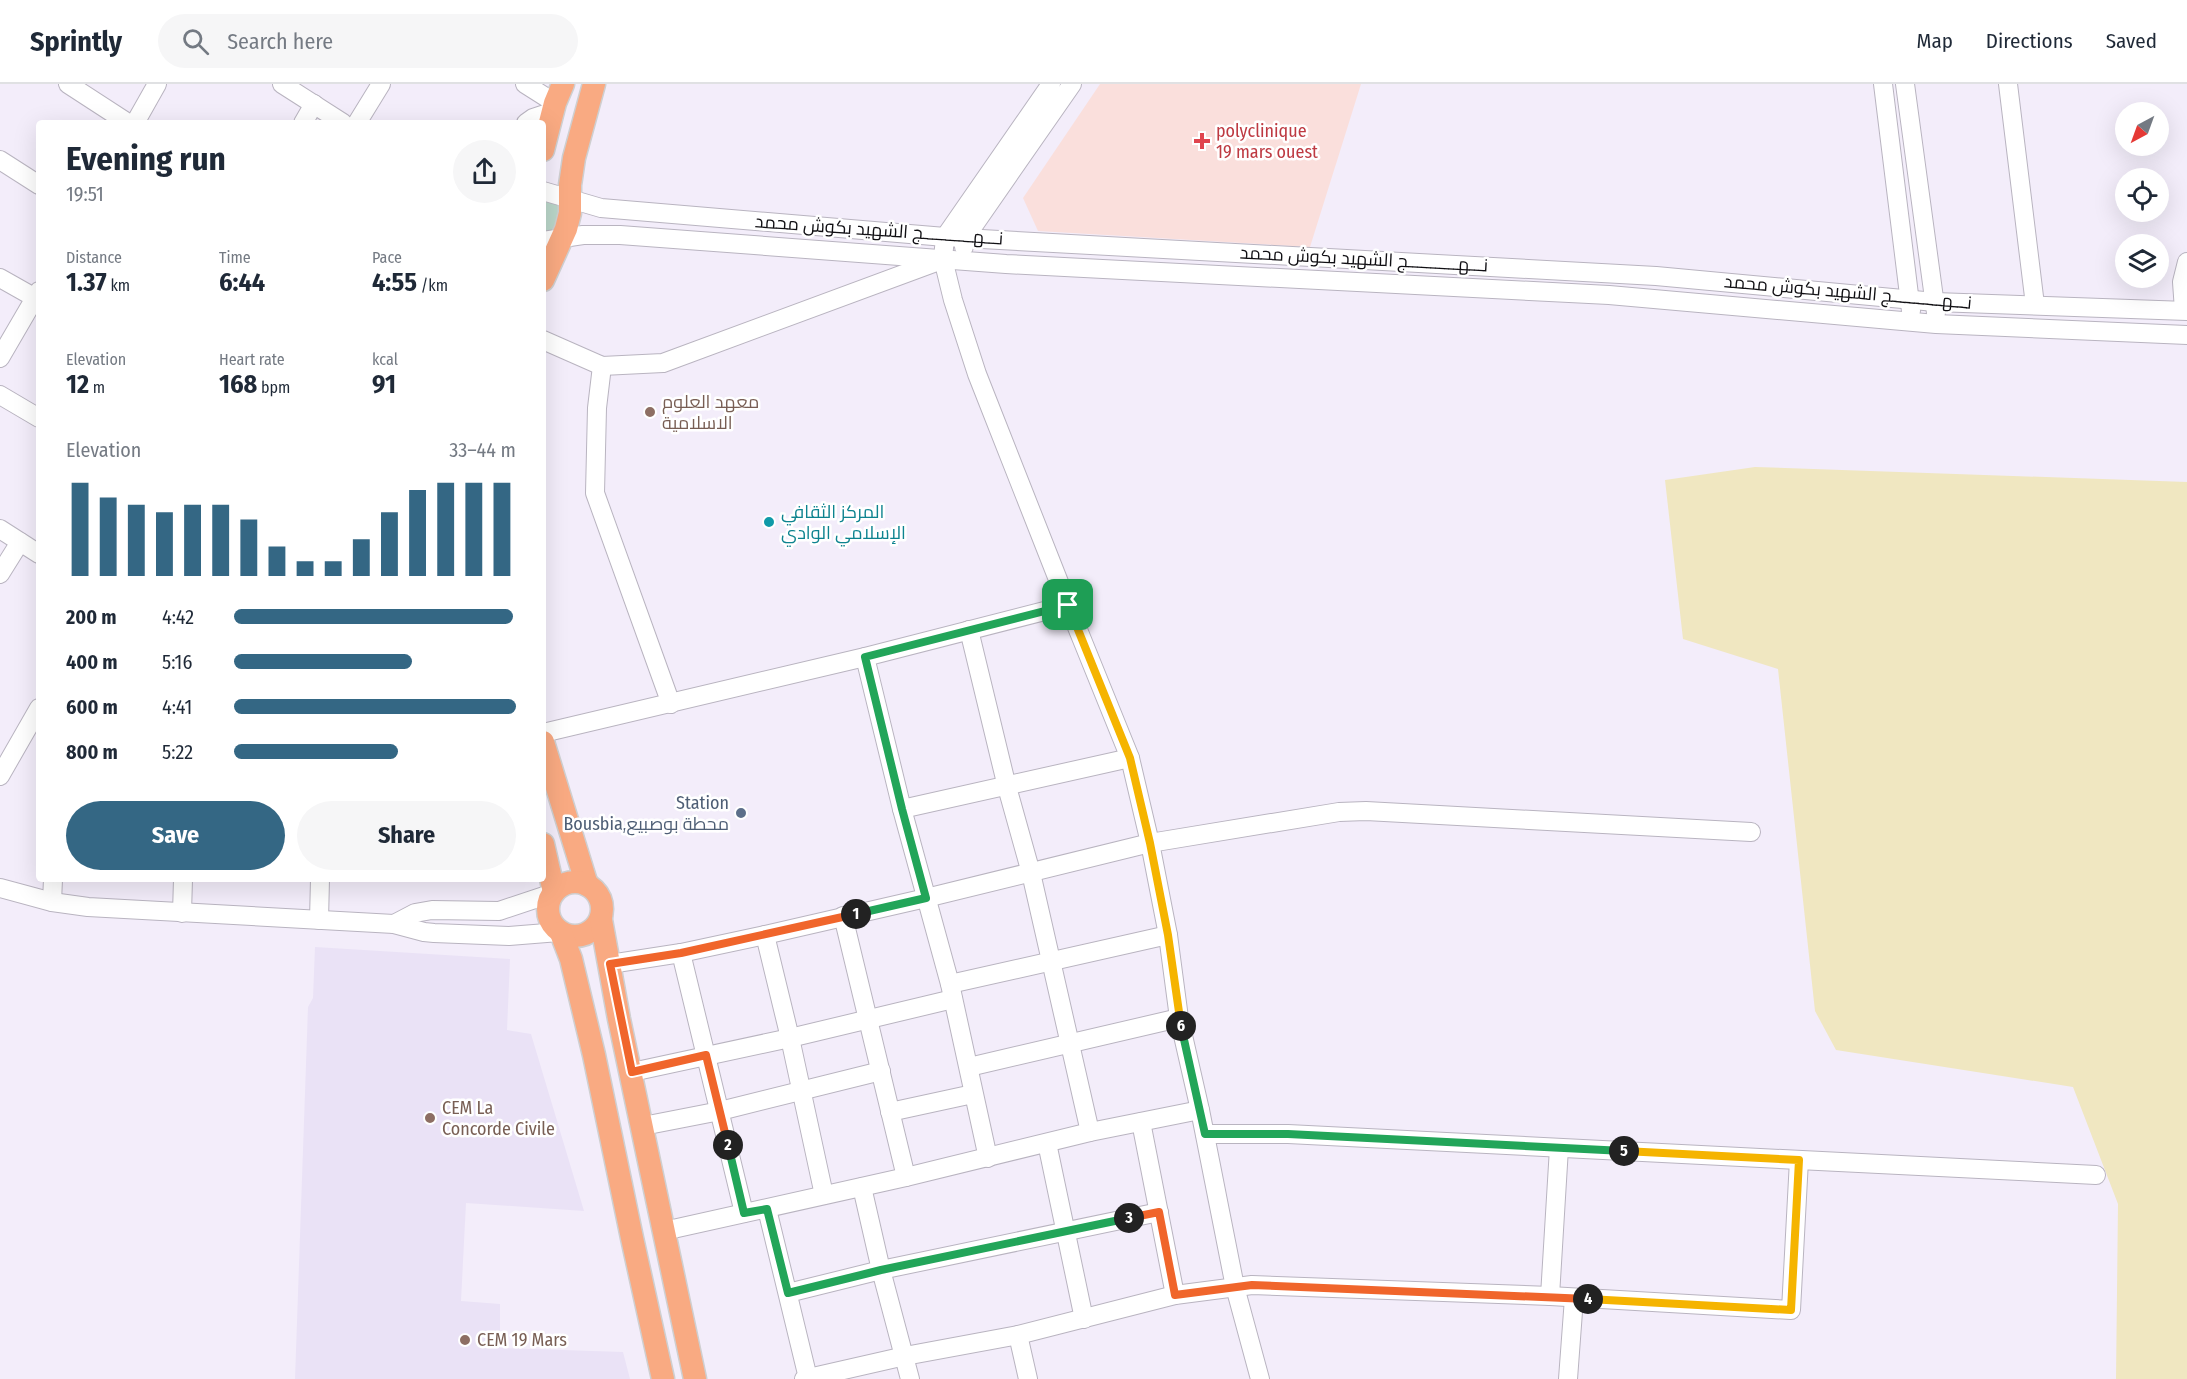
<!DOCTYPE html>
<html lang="en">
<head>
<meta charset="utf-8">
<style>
  :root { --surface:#fff; --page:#f6f6f7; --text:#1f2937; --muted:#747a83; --line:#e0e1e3; --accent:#346784 }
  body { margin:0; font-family:"Fira Sans Condensed",Cairo,sans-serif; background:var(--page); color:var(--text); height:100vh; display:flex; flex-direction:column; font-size:22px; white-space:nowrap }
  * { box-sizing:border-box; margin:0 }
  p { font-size:20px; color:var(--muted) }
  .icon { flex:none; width:33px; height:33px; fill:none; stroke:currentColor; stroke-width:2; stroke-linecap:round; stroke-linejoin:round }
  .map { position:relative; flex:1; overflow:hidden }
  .details { position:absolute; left:36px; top:36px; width:510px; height:762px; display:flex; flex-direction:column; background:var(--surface); border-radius:6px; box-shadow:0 6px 24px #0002 }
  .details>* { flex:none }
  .needle { width:39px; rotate:221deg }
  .buttons { position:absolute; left:2115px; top:18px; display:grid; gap:12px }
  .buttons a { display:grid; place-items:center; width:54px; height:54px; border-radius:50%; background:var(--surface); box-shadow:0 6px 24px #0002; font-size:30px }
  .pin { position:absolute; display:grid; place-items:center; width:51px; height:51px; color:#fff; margin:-26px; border-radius:12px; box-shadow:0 3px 9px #0006 }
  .km { position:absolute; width:30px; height:30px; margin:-15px; border-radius:50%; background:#222; color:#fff; font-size:16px; line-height:30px; text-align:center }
  .round { display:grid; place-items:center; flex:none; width:63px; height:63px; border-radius:32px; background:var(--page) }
  .summary { display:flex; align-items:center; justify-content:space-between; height:102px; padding:0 30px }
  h1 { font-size:33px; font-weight:700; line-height:45px }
  .metrics { display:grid; grid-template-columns:repeat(3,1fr); gap:9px; height:102px; padding:6px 30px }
  .metrics div { display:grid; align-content:center }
  .metrics b { font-size:26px; font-weight:700 }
  .metrics small { font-size:16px; font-weight:400 }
  .metrics p { font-size:16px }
  .chart { height:168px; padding:12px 30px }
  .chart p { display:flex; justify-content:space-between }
  .chart svg { width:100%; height:108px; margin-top:6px; stroke:var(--accent); stroke-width:6 }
  .primary-button { display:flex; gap:12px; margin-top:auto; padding:12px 30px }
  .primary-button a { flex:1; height:69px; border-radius:36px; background:var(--accent); color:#fff; font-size:24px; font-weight:700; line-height:69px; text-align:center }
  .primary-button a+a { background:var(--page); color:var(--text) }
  ul { padding:0 30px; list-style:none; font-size:20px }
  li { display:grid; grid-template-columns:96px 72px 1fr; align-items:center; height:45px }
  li i { height:15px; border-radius:8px; background:var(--accent) }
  header { display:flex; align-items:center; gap:36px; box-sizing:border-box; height:84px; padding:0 30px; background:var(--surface); border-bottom:2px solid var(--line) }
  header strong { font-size:28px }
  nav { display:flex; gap:33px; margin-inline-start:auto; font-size:21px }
  .search { width:420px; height:54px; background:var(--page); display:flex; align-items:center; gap:15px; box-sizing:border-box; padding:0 21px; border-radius:33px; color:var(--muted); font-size:22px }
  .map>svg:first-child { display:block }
  .built { fill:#eae2f6 }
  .medical { fill:#fadfdc }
  .green { fill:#bad6c9 }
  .sand { fill:#f0e7c1 }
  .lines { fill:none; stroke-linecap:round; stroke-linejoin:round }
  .minor-casing { stroke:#b9b4c0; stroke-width:20 }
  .major-casing { stroke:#cfcfd0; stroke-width:25 }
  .minor { stroke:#fff; stroke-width:18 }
  .major { stroke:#f9aa82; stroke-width:22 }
  .split-1-casing { stroke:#fff; stroke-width:12 }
  .split-2-casing { stroke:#fff; stroke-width:12 }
  .split-3-casing { stroke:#fff; stroke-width:12 }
  .split-4-casing { stroke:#fff; stroke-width:12 }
  .split-5-casing { stroke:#fff; stroke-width:12 }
  .split-6-casing { stroke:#fff; stroke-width:12 }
  .split-7-casing { stroke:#fff; stroke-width:12 }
  .split-1 { stroke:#22a559; stroke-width:8 }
  .split-2 { stroke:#f0652b; stroke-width:8 }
  .split-3 { stroke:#22a559; stroke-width:8 }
  .split-4 { stroke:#f0652b; stroke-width:8 }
  .split-5 { stroke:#f5b400; stroke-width:8 }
  .split-6 { stroke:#22a559; stroke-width:8 }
  .split-7 { stroke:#f5b400; stroke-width:8 }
  .health-dot { fill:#e0444e; stroke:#fff; stroke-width:2 }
  .education-dot { fill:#8d6e63; stroke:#fff; stroke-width:2 }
  .culture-dot { fill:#0f9aa8; stroke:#fff; stroke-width:2 }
  .service-dot { fill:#5c6f8a; stroke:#fff; stroke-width:2 }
  .labels { text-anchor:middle; stroke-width:5; stroke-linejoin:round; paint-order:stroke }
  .health-label { font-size:18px; fill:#be3a42; stroke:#fff; text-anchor:start }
  .street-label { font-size:18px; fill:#100f13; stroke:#fff }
  .education-label { font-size:18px; fill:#785e54; stroke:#fff; text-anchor:start }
  .culture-label { font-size:18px; fill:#0d838f; stroke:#fff; text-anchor:start }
  .service-label { font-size:18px; fill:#4e5e75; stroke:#fff; text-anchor:end }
</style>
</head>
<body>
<header>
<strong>Sprintly</strong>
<div class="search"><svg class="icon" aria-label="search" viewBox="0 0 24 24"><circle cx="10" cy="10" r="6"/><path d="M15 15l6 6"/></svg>Search here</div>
<nav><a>Map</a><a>Directions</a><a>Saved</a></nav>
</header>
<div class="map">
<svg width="2187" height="1295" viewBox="0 0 2187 1295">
  <rect width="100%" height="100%" fill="#f3edfa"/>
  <polygon class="built" points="315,863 510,875 507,946 531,950 584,1127 466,1119 461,1217 500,1220 500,1264 623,1268 630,1295 295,1295 308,923 313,914"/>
  <polygon class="medical" points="1100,0 1361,0 1310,163 1038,147 1023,114"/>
  <polygon class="green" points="543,114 559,119 562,144 543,152"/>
  <polygon class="sand" points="1755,383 2187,398 2187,1295 2116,1295 2118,1120 2073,1003 1836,966 1815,927 1778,585 1683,555 1665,396"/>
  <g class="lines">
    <defs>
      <g id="minor">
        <polyline points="68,0 128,39"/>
        <polyline points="282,0 343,39"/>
        <polyline points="525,0 555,19"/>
        <polyline points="1051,0 945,153 943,175 953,216 977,290 1068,521"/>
        <polyline points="1883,0 1911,227"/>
        <polyline points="1905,0 1936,229"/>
        <polyline points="2008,0 2035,221"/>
        <polyline points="135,39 157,0"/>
        <polyline points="303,39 314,20"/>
        <polyline points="357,39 381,0"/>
        <polyline points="526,39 533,34 554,27"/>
        <polyline points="0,76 39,101"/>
        <polyline points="543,107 601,124 945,153 1656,192 1935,218 2187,227"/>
        <polyline points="543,157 583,151 620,151 1006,180 1609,211 1936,240 2187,251"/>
        <polyline points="964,163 965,154 1072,0"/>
        <polyline points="0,194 39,216"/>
        <polyline points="2184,226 2182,198 2187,178"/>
        <polyline points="543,256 602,282 663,279 936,178"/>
        <polyline points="0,274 39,207"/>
        <polyline points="602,282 597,324 595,409 671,620"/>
        <polyline points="0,311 39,334"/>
        <polyline points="0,445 39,470"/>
        <polyline points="0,490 20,458"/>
        <polyline points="969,546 1007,703 1031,789 1090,1048"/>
        <polyline points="865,573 902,725 950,900 988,1074"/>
        <polyline points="543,649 865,573 1068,521 1130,674 1150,759 1168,851 1179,934 1200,1026 1235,1203 1260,1295"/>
        <polyline points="0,692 39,624"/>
        <polyline points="902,725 1130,674"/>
        <polyline points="0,804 52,818 88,823 394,840 424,848 434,849 509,852 559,848"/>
        <polyline points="52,818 53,795"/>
        <polyline points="182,829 183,795"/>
        <polyline points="843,832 906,1093"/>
        <polyline points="319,836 320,795"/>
        <polyline points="394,840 415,829 432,826 499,827 553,809"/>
        <polyline points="765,851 790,954 824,1111"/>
        <polyline points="681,869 744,1129"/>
        <polyline points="610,880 681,869 765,851 926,814 1150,759 1339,728 1366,727 1751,748"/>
        <polyline points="950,900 1168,851"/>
        <polyline points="969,983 1179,934"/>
        <polyline points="632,988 790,954 953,915"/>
        <polyline points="890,1028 973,1010"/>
        <polyline points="1141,1038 1175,1211"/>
        <polyline points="643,1042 720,1027 881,987"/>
        <polyline points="1205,1050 1288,1050 2096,1091"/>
        <polyline points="1047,1059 1084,1235"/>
        <polyline points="862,1103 881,1186 910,1295"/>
        <polyline points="767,1125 808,1294"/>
        <polyline points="664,1147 906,1093 1090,1048 1200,1026"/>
        <polyline points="788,1209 881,1186 1159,1128"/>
        <polyline points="1550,1212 1559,1064"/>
        <polyline points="1018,1251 1028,1295"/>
        <polyline points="804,1295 905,1272 1018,1251 1175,1211 1252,1201 1550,1212 1791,1226 1799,1076"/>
        <polyline points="1568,1295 1574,1214"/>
      </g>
      <g id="major">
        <polyline points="543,66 555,19 563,0"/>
        <polyline points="543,196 566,145 570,129 570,101 574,74 594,0"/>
        <polyline points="543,658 587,801"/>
        <polyline points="543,760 554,808"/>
        <circle cx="575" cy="825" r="27"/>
        <polyline points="601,836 619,935 695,1295"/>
        <polyline points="561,849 571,875 594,971 632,1154 663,1295"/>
      </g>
    </defs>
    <use href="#minor" class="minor-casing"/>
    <use href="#major" class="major-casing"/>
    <use href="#minor" class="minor"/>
    <use href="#major" class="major"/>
  </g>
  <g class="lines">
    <defs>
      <polyline id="split-1" points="856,830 926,814 902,725 865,573 1068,521"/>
      <polyline id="split-2" points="728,1061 706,971 632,988 610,880 681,869 856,830"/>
      <polyline id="split-3" points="728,1061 744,1129 767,1125 788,1209 881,1186 1129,1134"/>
      <polyline id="split-4" points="1129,1134 1159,1128 1175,1211 1252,1201 1588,1215"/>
      <polyline id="split-5" points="1588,1215 1791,1226 1799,1076 1624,1067"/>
      <polyline id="split-6" points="1181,942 1205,1050 1288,1050 1624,1067"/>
      <polyline id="split-7" points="1068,521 1130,674 1150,759 1168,851 1181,942"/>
    </defs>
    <use href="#split-1" class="split-1-casing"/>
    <use href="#split-2" class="split-2-casing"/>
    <use href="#split-3" class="split-3-casing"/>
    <use href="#split-4" class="split-4-casing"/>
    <use href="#split-5" class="split-5-casing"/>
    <use href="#split-6" class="split-6-casing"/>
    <use href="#split-7" class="split-7-casing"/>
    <use href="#split-1" class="split-1"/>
    <use href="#split-2" class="split-2"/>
    <use href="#split-3" class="split-3"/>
    <use href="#split-4" class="split-4"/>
    <use href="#split-5" class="split-5"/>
    <use href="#split-6" class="split-6"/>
    <use href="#split-7" class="split-7"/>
  </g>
  <path class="health-dot" d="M1199 48h6v6h6v6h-6v6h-6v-6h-6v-6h6z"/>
  <g class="education-dot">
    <circle cx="650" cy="328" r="6"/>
    <circle cx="430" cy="1034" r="6"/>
    <circle cx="465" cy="1256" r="6"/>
  </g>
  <circle class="culture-dot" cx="769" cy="438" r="6"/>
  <circle class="service-dot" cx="741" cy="729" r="6"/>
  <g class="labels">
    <g class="health-label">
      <text x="1216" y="53">polyclinique<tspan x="1216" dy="21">19 mars ouest</tspan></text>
    </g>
    <g class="street-label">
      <text transform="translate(879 146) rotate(4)" y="6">نـــهـــــــــــج الشهيد بكوش محمد</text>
      <text transform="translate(1364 175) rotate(3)" y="6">نـــهـــــــــــج الشهيد بكوش محمد</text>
      <text transform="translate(1848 208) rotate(5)" y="6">نـــهـــــــــــج الشهيد بكوش محمد</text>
    </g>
    <g class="education-label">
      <text x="662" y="324">معهد العلوم<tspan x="662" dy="21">الاسلامية</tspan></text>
      <text x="442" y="1030">CEM La<tspan x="442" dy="21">Concorde Civile</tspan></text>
      <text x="477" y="1262">CEM 19 Mars</text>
    </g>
    <g class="culture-label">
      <text x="781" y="434">المركز الثقافي<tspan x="781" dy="21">الإسلامي الوادي</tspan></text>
    </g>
    <g class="service-label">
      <text x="729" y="725">Station<tspan x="729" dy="21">Bousbia,محطة بوصبيع</tspan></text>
    </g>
  </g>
</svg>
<div class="buttons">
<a><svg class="needle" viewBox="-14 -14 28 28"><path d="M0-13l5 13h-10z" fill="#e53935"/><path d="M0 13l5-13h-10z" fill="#747a83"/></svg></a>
<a><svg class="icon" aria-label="locate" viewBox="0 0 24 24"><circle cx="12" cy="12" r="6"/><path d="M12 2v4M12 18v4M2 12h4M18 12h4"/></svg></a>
<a><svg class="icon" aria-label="layers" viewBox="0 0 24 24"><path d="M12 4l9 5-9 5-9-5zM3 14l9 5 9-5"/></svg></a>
</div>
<div class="pin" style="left:1068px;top:521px;background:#1e9e55"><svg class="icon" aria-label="arrive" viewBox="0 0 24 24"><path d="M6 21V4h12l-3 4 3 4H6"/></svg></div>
<b class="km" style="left:856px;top:830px">1</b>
<b class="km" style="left:728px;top:1061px">2</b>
<b class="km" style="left:1129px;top:1134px">3</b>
<b class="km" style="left:1588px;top:1215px">4</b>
<b class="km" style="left:1624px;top:1067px">5</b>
<b class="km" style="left:1181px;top:942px">6</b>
<section class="details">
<div class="summary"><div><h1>Evening run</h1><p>19:51</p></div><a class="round"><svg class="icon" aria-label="share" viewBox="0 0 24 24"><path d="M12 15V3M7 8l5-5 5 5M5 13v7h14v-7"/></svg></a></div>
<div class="metrics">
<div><p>Distance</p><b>1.37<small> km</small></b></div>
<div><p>Time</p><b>6:44</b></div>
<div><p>Pace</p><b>4:55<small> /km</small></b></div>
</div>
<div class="metrics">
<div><p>Elevation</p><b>12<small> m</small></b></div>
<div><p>Heart rate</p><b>168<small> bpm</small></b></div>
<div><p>kcal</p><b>91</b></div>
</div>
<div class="chart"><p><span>Elevation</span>33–44 m</p>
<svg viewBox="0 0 160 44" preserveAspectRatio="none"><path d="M5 44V6M15 44V12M25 44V15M35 44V18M45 44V15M55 44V15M65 44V21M75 44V32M85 44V38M95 44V38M105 44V29M115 44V18M125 44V9M135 44V6M145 44V6M155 44V6"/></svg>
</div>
<ul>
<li><b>200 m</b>4:42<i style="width:99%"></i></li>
<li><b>400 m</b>5:16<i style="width:63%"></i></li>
<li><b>600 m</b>4:41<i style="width:100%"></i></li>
<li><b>800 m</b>5:22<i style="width:58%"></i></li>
</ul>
<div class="primary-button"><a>Save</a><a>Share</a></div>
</section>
</div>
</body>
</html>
